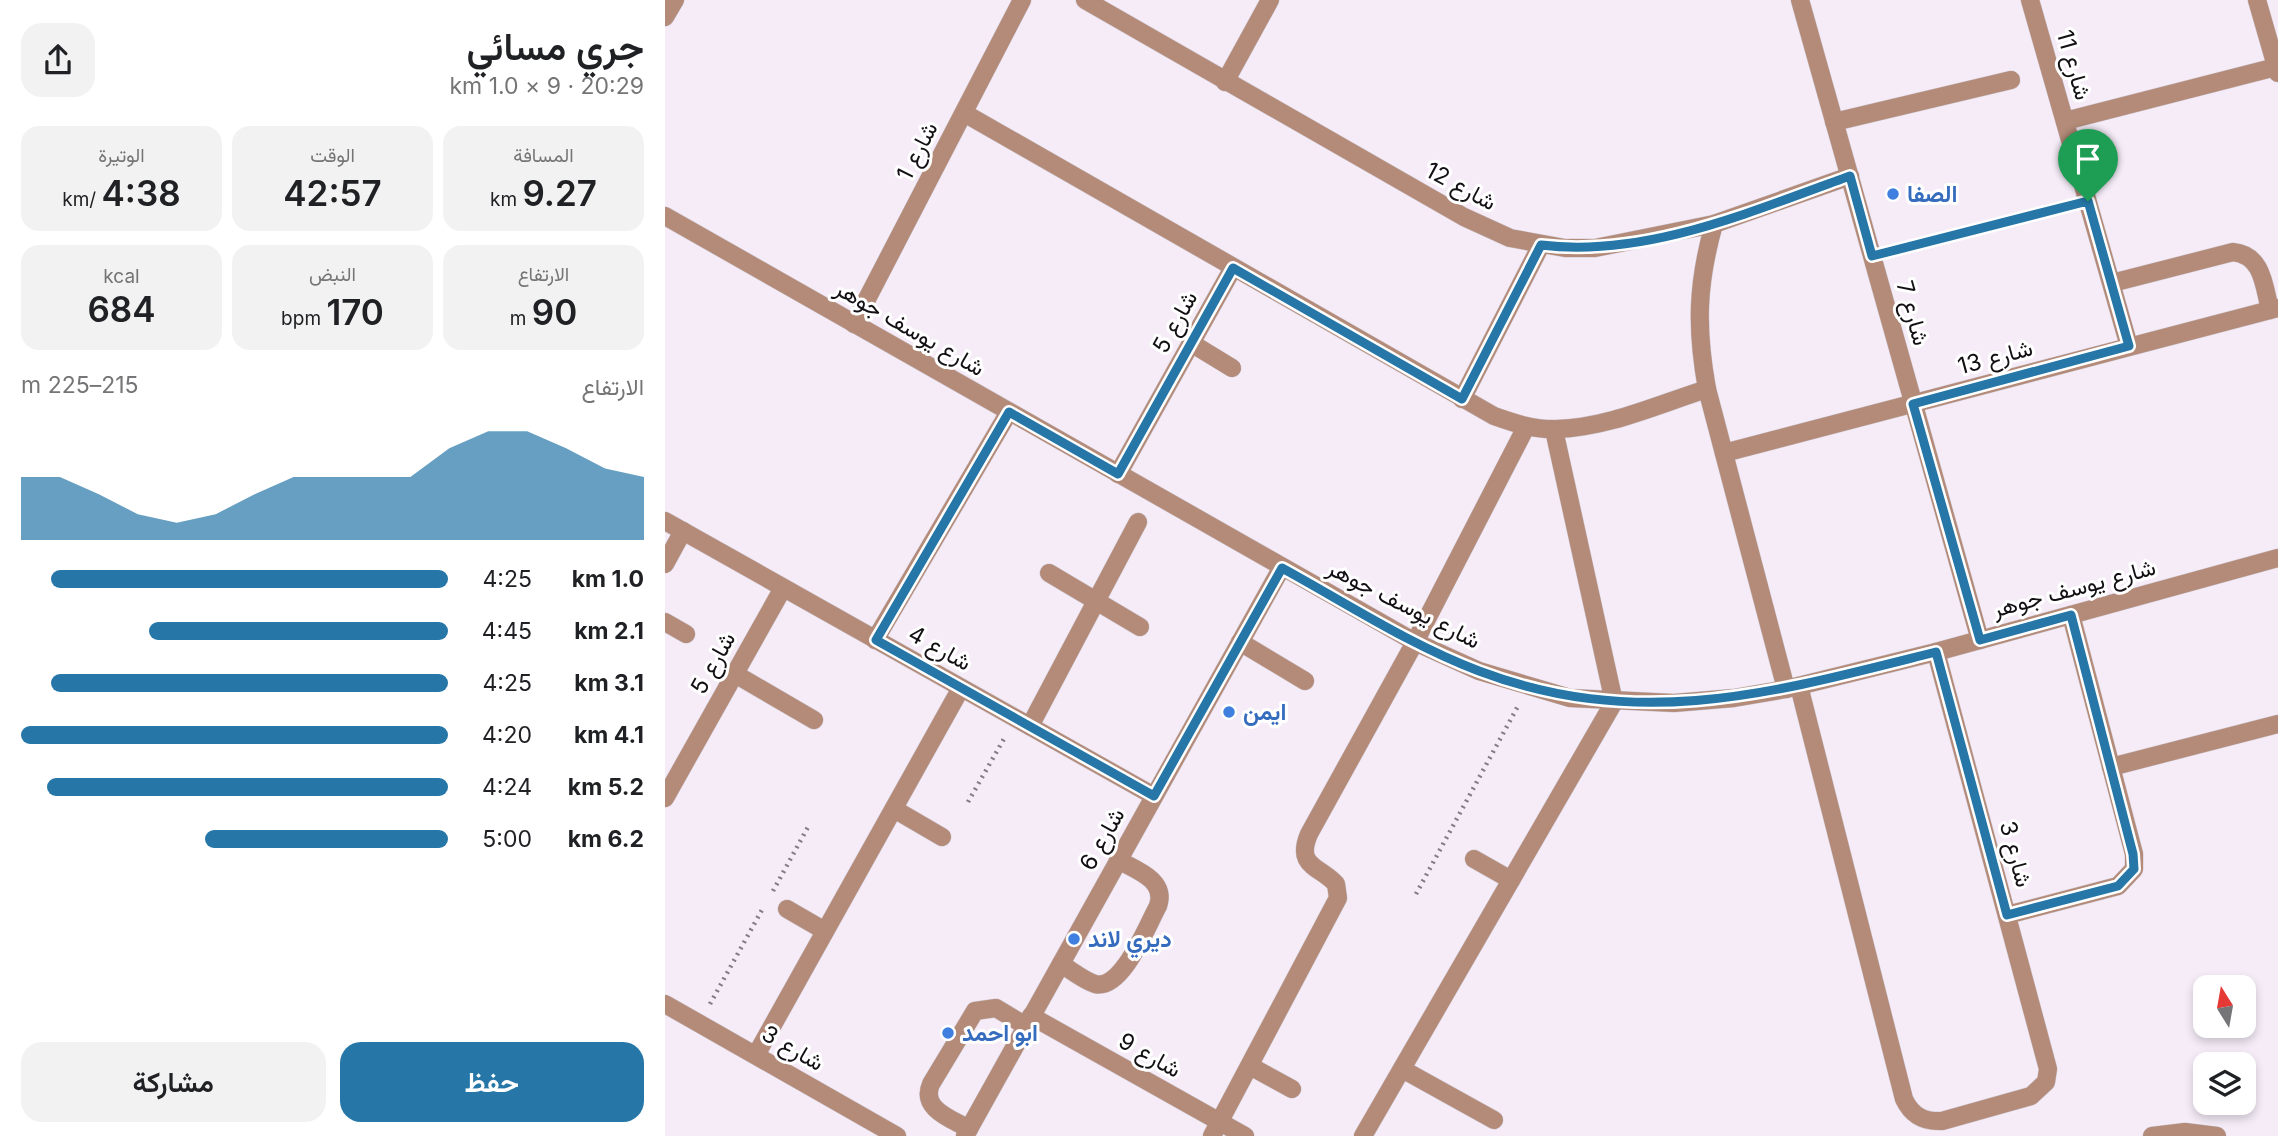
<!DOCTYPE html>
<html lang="ar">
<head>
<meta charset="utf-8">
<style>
  :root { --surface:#fff; --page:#f2f2f2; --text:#202124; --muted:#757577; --accent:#2677a8 }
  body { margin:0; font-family:Inter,Vazirmatn,sans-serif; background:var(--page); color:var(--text); direction:rtl; height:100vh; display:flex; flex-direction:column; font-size:26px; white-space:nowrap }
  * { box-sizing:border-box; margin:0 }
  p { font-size:23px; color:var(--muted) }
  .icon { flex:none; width:38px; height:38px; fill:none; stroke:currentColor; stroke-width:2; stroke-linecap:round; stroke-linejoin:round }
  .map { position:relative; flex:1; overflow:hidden; direction:ltr }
  .panel { display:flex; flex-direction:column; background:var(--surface); width:665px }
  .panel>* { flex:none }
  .needle { width:46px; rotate:349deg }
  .fabs { position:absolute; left:1528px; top:975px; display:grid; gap:14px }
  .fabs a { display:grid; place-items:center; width:63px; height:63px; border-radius:14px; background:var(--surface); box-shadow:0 4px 10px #0003; font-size:35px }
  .pin { position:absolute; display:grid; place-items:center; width:60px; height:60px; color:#fff; margin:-72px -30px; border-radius:50% 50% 50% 0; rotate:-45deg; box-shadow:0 0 7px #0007 }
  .pin .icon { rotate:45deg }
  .round { display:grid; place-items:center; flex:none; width:74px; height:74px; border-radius:21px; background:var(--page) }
  .summary { display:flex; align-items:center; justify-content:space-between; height:119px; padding:0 21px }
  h1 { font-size:38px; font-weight:600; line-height:52px }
  .figures { display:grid; grid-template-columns:repeat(3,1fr); gap:10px; height:119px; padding:7px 21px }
  .figures div { display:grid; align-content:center; border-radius:18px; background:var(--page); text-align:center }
  .figures b { font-size:35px; font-weight:600 }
  .figures small { font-size:19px; font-weight:400 }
  .figures p { font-size:19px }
  .chart { height:196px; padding:14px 21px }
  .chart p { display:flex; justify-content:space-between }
  .chart svg { width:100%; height:126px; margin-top:7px; fill:var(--accent); opacity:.7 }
  .primary-button { display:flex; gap:14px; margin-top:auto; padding:14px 21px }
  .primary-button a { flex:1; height:80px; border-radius:21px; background:var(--accent); color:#fff; font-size:28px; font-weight:600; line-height:80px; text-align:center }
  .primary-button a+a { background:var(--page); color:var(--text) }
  ul { padding:0 21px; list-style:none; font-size:23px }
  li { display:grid; grid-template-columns:112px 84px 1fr; align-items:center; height:52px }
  li i { height:18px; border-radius:9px; background:var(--accent) }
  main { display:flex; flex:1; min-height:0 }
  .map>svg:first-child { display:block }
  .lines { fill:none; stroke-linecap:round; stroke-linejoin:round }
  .lane-casing { stroke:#d1c9d3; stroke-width:19 }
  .street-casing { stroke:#d1c9d3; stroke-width:19 }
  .path { stroke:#827c83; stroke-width:4.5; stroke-dasharray:2 5; stroke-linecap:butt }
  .lane { stroke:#b38b78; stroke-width:18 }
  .street { stroke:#b38b78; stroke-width:18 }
  .route-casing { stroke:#fff; stroke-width:14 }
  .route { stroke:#2677a8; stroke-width:9 }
  .shop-dot { fill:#3f7fe0; stroke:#fff; stroke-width:2.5 }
  .labels { text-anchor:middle; stroke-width:6; stroke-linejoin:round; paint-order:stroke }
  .street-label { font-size:23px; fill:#131013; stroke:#fff }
  .shop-label { font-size:23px; font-weight:bold; fill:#366cbe; stroke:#fff; text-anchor:start }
</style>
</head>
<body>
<main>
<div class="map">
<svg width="1613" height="1136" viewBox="0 0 1613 1136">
  <rect width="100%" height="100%" fill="#f5ecf7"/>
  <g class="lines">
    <defs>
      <g id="lane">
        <polyline points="1169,122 1346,80"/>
        <path d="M1447 283 1568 252C1598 255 1599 286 1605 310"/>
        <polyline points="526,343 567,368"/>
        <polyline points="384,573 475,627"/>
        <polyline points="0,622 21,634"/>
        <polyline points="575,642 640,681"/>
        <polyline points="70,674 149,720"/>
        <polyline points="229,809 277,837"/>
        <polyline points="809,859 846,880"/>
        <polyline points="122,909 160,931"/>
        <path d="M396 964C406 970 418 980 430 984 457 991 482 926 493 906 502 880 471 870 453 860"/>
        <polyline points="585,1066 627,1089"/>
        <polyline points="737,1069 829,1120"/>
        <path d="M304 1129C287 1119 255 1109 266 1084L310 1011 331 1008 361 1026"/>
      </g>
      <g id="street">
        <polyline points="420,0 799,217 845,238 900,248 930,248 1049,224 1185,176"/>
        <polyline points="1135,0 1315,640"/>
        <polyline points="1365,0 1464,346"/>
        <polyline points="1592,0 1613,73"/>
        <polyline points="0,17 10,0"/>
        <polyline points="560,82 605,0"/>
        <path d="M299 113 829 416C849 423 869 430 891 429 942 428 994 404 1042 389"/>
        <polyline points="1400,121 1611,67"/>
        <polyline points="0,216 750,642 814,671 905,698 1009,703 1069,698 1121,689 1271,652 1613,558"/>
        <path d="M1049 224C1032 284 1031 328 1042 389L1121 689"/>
        <polyline points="189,324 357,0"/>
        <polyline points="797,399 876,245"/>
        <polyline points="1059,453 1613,308"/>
        <polyline points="453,474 568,268"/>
        <polyline points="0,521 489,796"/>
        <polyline points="0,564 18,531"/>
        <polyline points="210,640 344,412"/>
        <path d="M1134 686 1239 1099C1247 1116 1259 1122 1277 1121L1366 1096 1381 1082 1383 1069 1271 652"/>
        <polyline points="365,726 473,522"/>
        <polyline points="1446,767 1613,724"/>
        <polyline points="0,798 118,588"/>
        <polyline points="1342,915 1453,886 1469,869 1469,854 1406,615"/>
        <polyline points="0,1004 232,1136"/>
        <polyline points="366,1016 580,1136"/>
        <polyline points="91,1055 296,688"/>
        <polyline points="300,1136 617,567"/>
        <path d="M547 1136 673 898 671 884C655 866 630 867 644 834L750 642 861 427"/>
        <polyline points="698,1136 949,702 889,430"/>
        <polyline points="1487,1136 1520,1132 1552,1136"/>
      </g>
    </defs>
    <use href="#lane" class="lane-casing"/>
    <use href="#street" class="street-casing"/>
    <g class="path">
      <polyline points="1227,251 1402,207"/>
      <polyline points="303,802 340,737"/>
      <polyline points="108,891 143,827"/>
      <polyline points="751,894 853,706"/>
      <polyline points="45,1004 98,908"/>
    </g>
    <use href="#lane" class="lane"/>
    <use href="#street" class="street"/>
  </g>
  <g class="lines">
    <defs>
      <path id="route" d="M1185 176 1207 256 1423 201 1464 346 1248 404 1315 640 1406 615 1468 854 1469 869 1453 886 1342 915 1271 652C1111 692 976 732 814 671 745 645 681 603 617 568L489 796 211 640 344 412 453 474 568 268 797 399 876 245C981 258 1087 211 1185 176Z"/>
    </defs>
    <use href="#route" class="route-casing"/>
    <use href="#route" class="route"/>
  </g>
  <g class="shop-dot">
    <circle cx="1228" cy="194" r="7"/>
    <circle cx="564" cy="712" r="7"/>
    <circle cx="409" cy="939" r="7"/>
    <circle cx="283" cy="1033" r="7"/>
  </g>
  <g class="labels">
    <g class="street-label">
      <text transform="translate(1409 65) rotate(74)" y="8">شارع 11</text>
      <text transform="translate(252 151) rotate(-63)" y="8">شارع 1</text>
      <text transform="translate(796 186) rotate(28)" y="8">شارع 12</text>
      <text transform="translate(1248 313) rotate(74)" y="8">شارع 7</text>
      <text transform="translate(510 322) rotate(-61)" y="8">شارع 5</text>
      <text transform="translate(245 328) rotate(30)" y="8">شارع يوسف جوهر</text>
      <text transform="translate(1330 357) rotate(-15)" y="8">شارع 13</text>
      <text transform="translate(1409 588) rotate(-15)" y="8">شارع يوسف جوهر</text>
      <text transform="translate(739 604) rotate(27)" y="8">شارع يوسف جوهر</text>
      <text transform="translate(275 648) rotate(29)" y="8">شارع 4</text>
      <text transform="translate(48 663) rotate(-61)" y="8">شارع 5</text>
      <text transform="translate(437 839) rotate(-61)" y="8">شارع 6</text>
      <text transform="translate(1351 854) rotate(75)" y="8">شارع 3</text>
      <text transform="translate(128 1048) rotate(30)" y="8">شارع 3</text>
      <text transform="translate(485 1055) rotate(29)" y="8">شارع 9</text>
    </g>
    <g class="shop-label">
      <text x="1242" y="202">الصفا</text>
      <text x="578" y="720">ايمن</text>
      <text x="423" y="947">ديري لاند</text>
      <text x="297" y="1041">ابو احمد</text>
    </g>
  </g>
</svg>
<div class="fabs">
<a><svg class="needle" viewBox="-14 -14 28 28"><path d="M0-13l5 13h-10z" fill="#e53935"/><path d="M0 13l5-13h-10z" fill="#757577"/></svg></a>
<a><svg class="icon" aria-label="layers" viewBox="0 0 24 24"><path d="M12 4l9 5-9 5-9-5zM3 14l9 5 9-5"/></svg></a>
</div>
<div class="pin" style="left:1423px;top:201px;background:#1e9e55"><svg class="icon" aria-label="arrive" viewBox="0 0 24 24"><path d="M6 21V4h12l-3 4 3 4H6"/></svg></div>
</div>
<section class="panel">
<div class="summary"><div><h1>جري مسائي</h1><p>20:29 · 9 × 1.0 km</p></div><a class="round"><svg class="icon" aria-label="share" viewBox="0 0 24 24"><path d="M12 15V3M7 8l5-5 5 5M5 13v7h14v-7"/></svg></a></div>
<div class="figures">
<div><p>المسافة</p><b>9.27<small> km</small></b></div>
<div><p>الوقت</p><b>42:57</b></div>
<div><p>الوتيرة</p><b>4:38<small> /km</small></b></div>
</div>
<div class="figures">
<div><p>الارتفاع</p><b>90<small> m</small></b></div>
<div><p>النبض</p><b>170<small> bpm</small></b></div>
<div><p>kcal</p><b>684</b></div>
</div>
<div class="chart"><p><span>الارتفاع</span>215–225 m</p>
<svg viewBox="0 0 160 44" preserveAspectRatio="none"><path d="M0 44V22L10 22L20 28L30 35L40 38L50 35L60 28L70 22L80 22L90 22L100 22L110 12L120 6L130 6L140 12L150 19L160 22V44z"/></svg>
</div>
<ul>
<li><b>1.0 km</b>4:25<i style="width:93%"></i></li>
<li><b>2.1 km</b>4:45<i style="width:70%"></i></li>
<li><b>3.1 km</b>4:25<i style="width:93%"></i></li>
<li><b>4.1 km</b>4:20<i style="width:100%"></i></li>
<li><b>5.2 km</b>4:24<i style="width:94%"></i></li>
<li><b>6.2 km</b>5:00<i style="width:57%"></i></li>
</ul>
<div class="primary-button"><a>حفظ</a><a>مشاركة</a></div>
</section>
</main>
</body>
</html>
